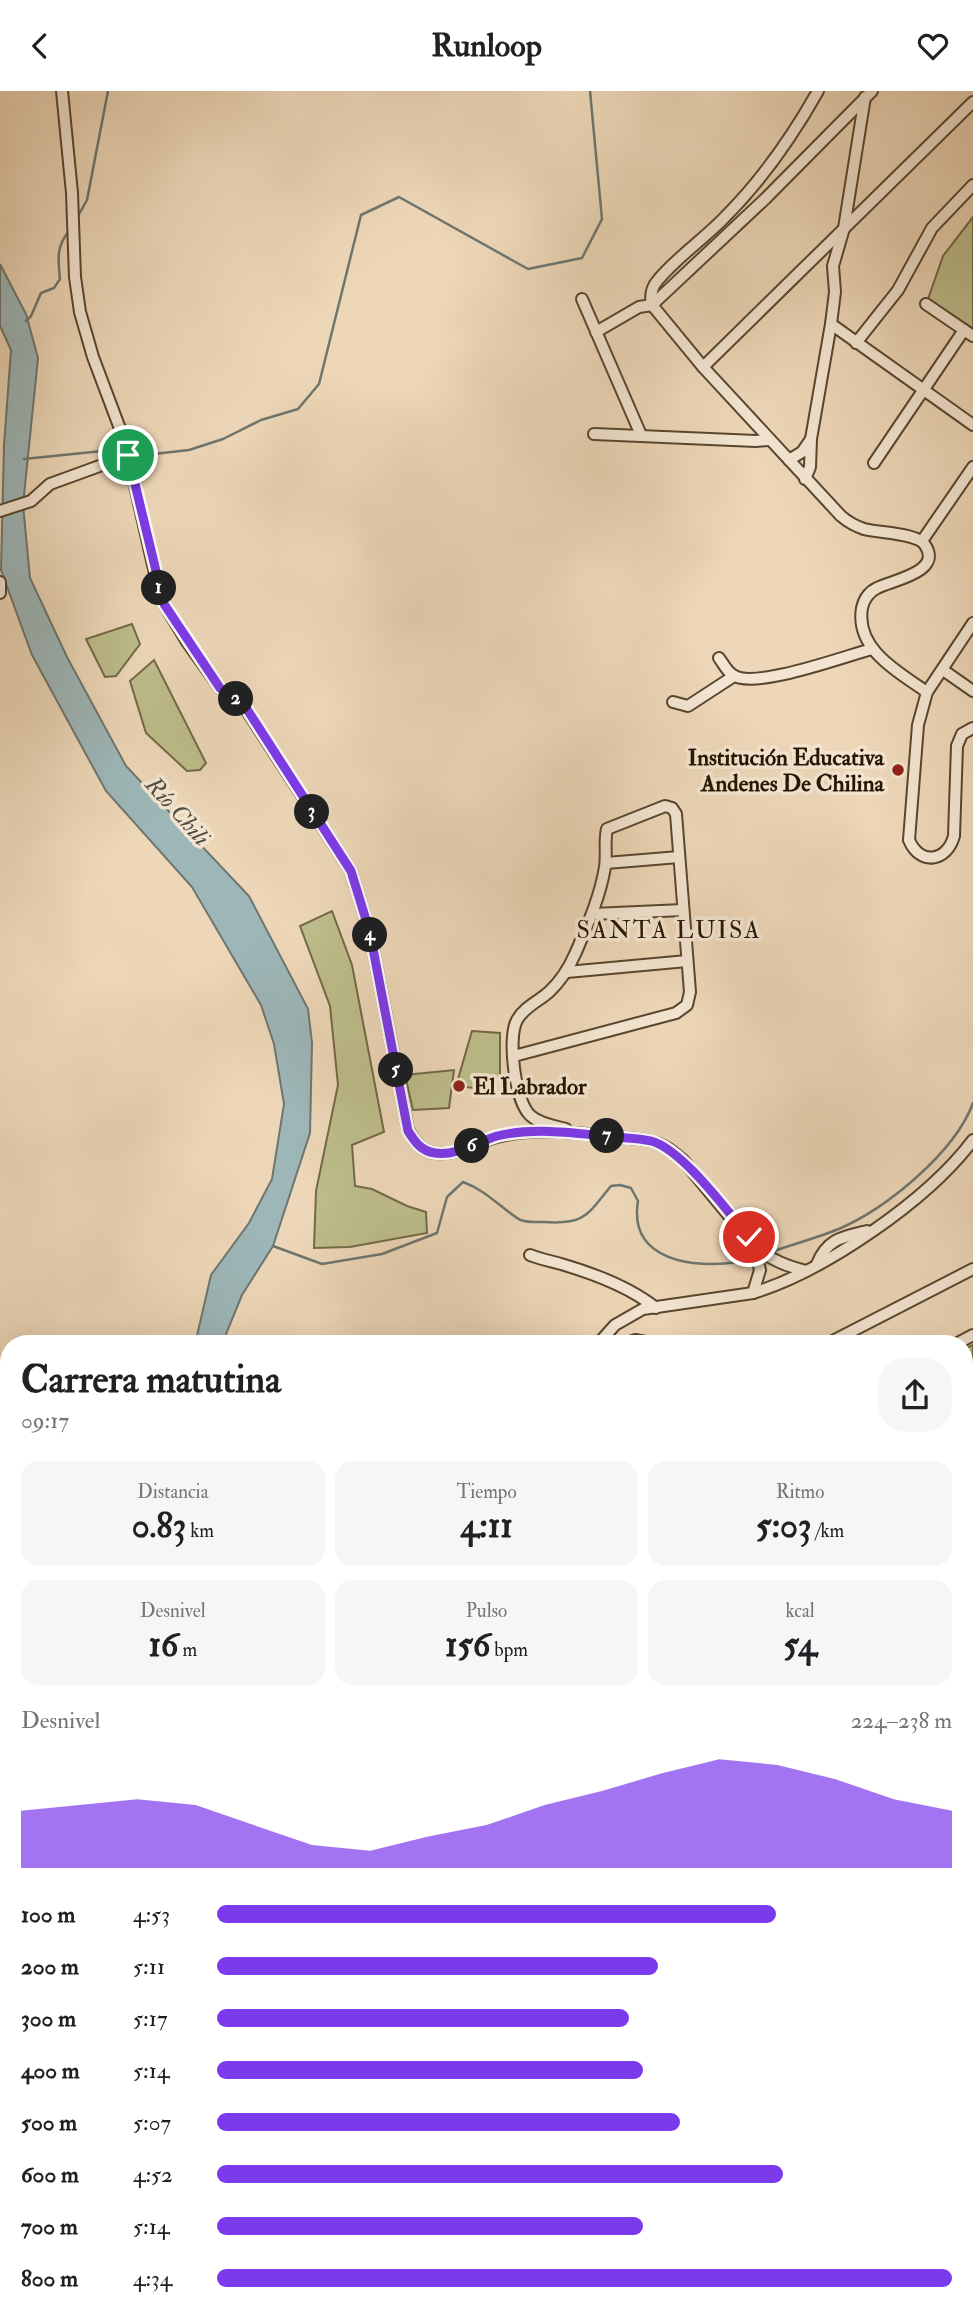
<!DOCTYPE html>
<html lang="es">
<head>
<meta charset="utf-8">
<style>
  :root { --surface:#fff; --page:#f6f6f6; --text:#202124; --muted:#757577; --accent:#7c3aed }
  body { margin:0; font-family:"IM FELL Double Pica",serif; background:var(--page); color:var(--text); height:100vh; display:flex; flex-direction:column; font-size:26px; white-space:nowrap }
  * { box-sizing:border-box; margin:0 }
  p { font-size:23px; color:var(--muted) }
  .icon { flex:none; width:38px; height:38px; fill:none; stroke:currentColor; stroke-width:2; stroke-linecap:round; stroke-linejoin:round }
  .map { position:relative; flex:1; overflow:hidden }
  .side { position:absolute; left:0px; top:1244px; width:973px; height:989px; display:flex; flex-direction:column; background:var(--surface); border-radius:28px 28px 0 0; box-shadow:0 7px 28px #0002 }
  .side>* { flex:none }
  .pin { position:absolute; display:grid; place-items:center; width:60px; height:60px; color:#fff; margin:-30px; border:4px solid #fff; border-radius:50%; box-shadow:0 2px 7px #0007 }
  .km { position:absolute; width:35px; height:35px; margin:-18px; border-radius:50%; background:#222; color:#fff; font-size:19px; line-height:35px; text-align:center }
  .round { display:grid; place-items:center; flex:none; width:74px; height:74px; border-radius:28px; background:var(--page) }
  .overview { display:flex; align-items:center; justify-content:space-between; height:119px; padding:0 21px }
  h1 { font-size:38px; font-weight:700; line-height:52px }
  .stats { display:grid; grid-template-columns:repeat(3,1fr); gap:10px; height:119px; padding:7px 21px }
  .stats div { display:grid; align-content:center; border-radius:18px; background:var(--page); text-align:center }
  .stats b { font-size:35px; font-weight:700 }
  .stats small { font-size:19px; font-weight:400 }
  .stats p { font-size:19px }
  .chart { height:196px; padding:14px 21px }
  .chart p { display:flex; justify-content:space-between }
  .chart svg { width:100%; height:126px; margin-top:7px; fill:var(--accent); opacity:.7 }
  ul { padding:0 21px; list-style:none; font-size:23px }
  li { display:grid; grid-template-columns:112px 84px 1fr; align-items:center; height:52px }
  li i { height:18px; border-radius:9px; background:var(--accent) }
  header { display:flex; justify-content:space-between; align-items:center; height:91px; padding:0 21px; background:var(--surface); font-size:32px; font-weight:700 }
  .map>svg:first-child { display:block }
  .green { fill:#bdbd8b; stroke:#726946; stroke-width:2 }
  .water { fill:#9db7b9; stroke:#6e766f; stroke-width:2 }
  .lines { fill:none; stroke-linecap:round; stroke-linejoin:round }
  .stream { stroke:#6e766f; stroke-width:2.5 }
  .minor-casing { stroke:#59462e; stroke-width:14 }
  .major-casing { stroke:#281500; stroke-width:18 }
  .minor { stroke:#f3e5d1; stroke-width:10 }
  .major { stroke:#e6bc7c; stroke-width:14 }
  .route-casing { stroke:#fff; stroke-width:14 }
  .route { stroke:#7c3aed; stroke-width:9 }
  .poi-dot { fill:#8f2418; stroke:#f3e5d1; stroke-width:2.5 }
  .labels { text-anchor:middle; stroke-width:7; stroke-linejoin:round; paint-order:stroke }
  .poi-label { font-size:23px; font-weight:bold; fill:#281500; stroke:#f3e5d1; text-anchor:end }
  .water-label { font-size:24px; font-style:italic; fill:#514e41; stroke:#f3e5d1 }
  .neighbourhood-label { font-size:24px; letter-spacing:2px; fill:#281500; stroke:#f3e5d1 }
</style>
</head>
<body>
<header><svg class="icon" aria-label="back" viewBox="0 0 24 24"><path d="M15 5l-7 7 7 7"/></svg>Runloop<svg class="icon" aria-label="heart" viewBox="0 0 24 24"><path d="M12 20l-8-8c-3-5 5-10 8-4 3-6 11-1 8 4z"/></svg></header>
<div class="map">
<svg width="973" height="2232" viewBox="0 0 973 2232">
  <rect width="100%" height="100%" fill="#edd7b8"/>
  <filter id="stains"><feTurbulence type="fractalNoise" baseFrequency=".00286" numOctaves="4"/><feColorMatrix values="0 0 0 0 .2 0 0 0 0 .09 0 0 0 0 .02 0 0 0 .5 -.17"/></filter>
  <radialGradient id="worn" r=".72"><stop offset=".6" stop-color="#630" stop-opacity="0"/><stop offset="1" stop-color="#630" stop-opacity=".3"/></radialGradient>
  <g class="green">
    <polygon points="973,126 973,240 928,208 943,165"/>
    <polygon points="132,533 140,553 116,585 105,586 86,548"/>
    <polygon points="154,569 206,672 200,679 187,680 146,642 130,590"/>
    <polygon points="332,820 352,874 384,1041 352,1054 355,1095 372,1098 407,1115 426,1121 427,1142 350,1156 314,1157 316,1100 338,994 330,915 300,835"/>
    <polygon points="472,940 500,942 500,987 494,985 491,999 456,995"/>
    <polygon points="454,979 449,1017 413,1019 405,984"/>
    <polygon points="973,1254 973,1324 966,1329 964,1258"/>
    <polygon points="973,1751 973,1826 964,1833 964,1764"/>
    <polygon points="0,1850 9,1852 9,1874 0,1871"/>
    <polygon points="9,1928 9,1979 0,1979 0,1953"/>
    <polygon points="973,2048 973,2232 827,2232 821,2224 964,2224 964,2050"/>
    <path d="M463 2224H515C500 2232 477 2232 463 2224Z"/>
    <polygon points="619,2224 697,2224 706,2232 683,2232 665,2227 650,2227 636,2232 611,2232"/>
  </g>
  <polygon class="water" points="0,173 26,223 38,267 23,414 30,487 67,566 126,675 249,805 308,918 312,952 310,1042 273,1155 242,1204 226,1243 226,1253 197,1253 196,1249 211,1184 249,1132 272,1088 284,1013 274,953 261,914 192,796 106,700 32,564 1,479 4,354 11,259 0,235"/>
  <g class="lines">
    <g class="stream">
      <polyline points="78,125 87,109 108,0"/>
      <path d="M26 230 31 225 41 202 54 197 60 188C58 168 56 156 69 140"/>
      <polyline points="131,360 145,364 189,359 223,348 261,329 298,318 319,293 361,124 399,106 528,178 582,167 602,128 590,0"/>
      <polyline points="24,368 122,358"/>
      <path d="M273 1155 322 1173 382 1163 437 1142 447 1106 463 1091C485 1099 498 1114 517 1127 524 1132 535 1131 544 1131 585 1134 587 1124 611 1095L620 1094 631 1097 638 1110C628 1170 694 1178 738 1171"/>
      <path d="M774 1160C797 1152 820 1146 841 1137 888 1116 955 1061 973 1012"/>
    </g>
    <defs>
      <g id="minor">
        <path d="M62 0 72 102 75 186 80 221 93 266 125 351 156 487 164 513 187 551 220 597 242 612 351 780 370 842 408 1039C415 1051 421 1060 435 1062 457 1065 477 1051 497 1046 534 1036 576 1042 614 1046 626 1047 639 1047 651 1050 664 1053 673 1061 683 1069L754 1155 760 1179 753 1202"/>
        <path d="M818 0C792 46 762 89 725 126 704 148 677 166 658 189 651 197 650 205 652 214L703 276 841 425C848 431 855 435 864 438 878 442 918 442 925 454 943 481 893 489 877 497 869 501 864 508 862 517 855 558 898 581 927 601"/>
        <polyline points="582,208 641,344"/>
        <polyline points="926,213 973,245"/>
        <polyline points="831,233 973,334"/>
        <polyline points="596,241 639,216 652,214 765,108 872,0"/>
        <polyline points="856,252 898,199 932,137 973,94"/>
        <polyline points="703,276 973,11"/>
        <polyline points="594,343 756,350 768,349"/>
        <polyline points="789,369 802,361 811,348"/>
        <polyline points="874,372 964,239"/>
        <polyline points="805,388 810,376 811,348 831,233 835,201 833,175 844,137 865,6"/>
        <polyline points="0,420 31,410 50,393 105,373 130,371"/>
        <polyline points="922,450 973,376"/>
        <polyline points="0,491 0,502"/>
        <path d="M973 532 927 601 918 634 909 749C920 775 947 771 954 745L957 655 962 643 973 637"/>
        <path d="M719 567C723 572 727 581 733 584 754 599 845 565 872 558"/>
        <polyline points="943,579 973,600"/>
        <polyline points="673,611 688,615 734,585"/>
        <polyline points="606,772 679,766"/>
        <polyline points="593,823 683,819"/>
        <polyline points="567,881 687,870"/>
        <path d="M514 965 676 922 687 914 690 901 676 723 672 717 665 715 607 738C604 750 607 763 605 776 600 806 588 833 576 861 569 877 562 889 549 901 539 910 524 916 517 929 507 947 515 1012 531 1025 540 1033 555 1035 566 1038"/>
        <path d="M756 1157C772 1169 786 1175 806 1180"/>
        <path d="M530 1164C540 1168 550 1170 561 1173 592 1182 631 1197 656 1217"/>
        <path d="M817 1173C827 1148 842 1146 867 1140"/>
        <path d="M598 1253 615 1234 643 1218 753 1202C825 1180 928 1109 973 1049"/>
        <polyline points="624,1253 635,1249 656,1253"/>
        <polyline points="827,1253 973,1178"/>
        <polyline points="956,1253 973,1244"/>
        <polyline points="964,1347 973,1361"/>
        <polyline points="964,1412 973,1405"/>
        <polyline points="964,1449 973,1459"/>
        <polyline points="964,1598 973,1590"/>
        <polyline points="964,1625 973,1618"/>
        <polyline points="964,1669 973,1669"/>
        <polyline points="964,1692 973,1684"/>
        <polyline points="964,1746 973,1730"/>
        <polyline points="964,1836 973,1832"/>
        <polyline points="964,1906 973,1902"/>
        <polyline points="964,1973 973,1973"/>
        <polyline points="0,2160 9,2163"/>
        <polyline points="0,2226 4,2225 9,2213"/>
        <polyline points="425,2232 442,2232"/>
      </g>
      <g id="major">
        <polyline points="964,2003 973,2002"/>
        <polyline points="0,2011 9,2014"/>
        <polyline points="964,2020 973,2019"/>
        <polyline points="0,2031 9,2033"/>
        <polyline points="518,2232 530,2224"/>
        <polyline points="541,2232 549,2224"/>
      </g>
    </defs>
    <use href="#minor" class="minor-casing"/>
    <use href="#major" class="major-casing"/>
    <use href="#minor" class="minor"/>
    <use href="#major" class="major"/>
  </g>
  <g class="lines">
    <defs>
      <path id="route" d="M128 364 164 513 220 597 243 612 351 780 370 842 408 1040C415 1051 421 1060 435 1062 457 1065 477 1051 497 1045 534 1036 576 1042 614 1046 626 1047 639 1047 651 1050 682 1058 727 1120 749 1146"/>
    </defs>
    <use href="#route" class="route-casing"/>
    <use href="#route" class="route"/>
  </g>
  <g class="poi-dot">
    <circle cx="898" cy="679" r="7"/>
    <circle cx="459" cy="995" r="7"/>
  </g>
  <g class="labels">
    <g class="poi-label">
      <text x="884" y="674">Institución Educativa<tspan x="884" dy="26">Andenes De Chilina</tspan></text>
      <text x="473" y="1003" text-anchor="start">El Labrador</text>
    </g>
    <g class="water-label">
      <text transform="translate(178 720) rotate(48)" y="8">Río Chili</text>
    </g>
    <g class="neighbourhood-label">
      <text x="669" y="847">SANTA LUISA</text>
    </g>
  </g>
  <rect width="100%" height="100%" filter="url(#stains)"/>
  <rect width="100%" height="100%" fill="url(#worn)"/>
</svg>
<div class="pin" style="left:128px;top:364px;background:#1e9e55"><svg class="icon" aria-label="arrive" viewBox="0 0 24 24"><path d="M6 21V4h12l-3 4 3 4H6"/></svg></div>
<div class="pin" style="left:749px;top:1146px;background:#d93025"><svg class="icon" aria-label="check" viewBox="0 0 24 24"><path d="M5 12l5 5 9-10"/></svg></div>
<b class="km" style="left:159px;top:497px">1</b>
<b class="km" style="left:236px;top:608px">2</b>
<b class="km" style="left:312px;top:721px">3</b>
<b class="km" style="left:370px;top:844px">4</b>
<b class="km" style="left:396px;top:979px">5</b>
<b class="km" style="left:472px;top:1055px">6</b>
<b class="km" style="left:607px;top:1045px">7</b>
<section class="side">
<div class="overview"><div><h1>Carrera matutina</h1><p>09:17</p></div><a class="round"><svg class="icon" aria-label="share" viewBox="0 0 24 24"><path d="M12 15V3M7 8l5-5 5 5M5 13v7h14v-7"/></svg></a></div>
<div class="stats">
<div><p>Distancia</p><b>0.83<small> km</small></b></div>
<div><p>Tiempo</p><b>4:11</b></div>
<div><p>Ritmo</p><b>5:03<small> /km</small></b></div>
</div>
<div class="stats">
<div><p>Desnivel</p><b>16<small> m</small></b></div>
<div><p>Pulso</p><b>156<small> bpm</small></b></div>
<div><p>kcal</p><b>54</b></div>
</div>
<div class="chart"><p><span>Desnivel</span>224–238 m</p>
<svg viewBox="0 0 160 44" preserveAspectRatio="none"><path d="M0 44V24L10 22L20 20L30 22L40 29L50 36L60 38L70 33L80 29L90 22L100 17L110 11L120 6L130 8L140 13L150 20L160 24V44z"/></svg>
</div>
<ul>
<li><b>100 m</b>4:53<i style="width:76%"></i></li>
<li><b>200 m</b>5:11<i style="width:60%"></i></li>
<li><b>300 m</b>5:17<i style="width:56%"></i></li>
<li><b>400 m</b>5:14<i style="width:58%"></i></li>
<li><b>500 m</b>5:07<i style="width:63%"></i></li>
<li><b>600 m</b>4:52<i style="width:77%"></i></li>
<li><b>700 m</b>5:14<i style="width:58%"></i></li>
<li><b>800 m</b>4:34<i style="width:100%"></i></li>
</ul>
</section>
</div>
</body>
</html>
